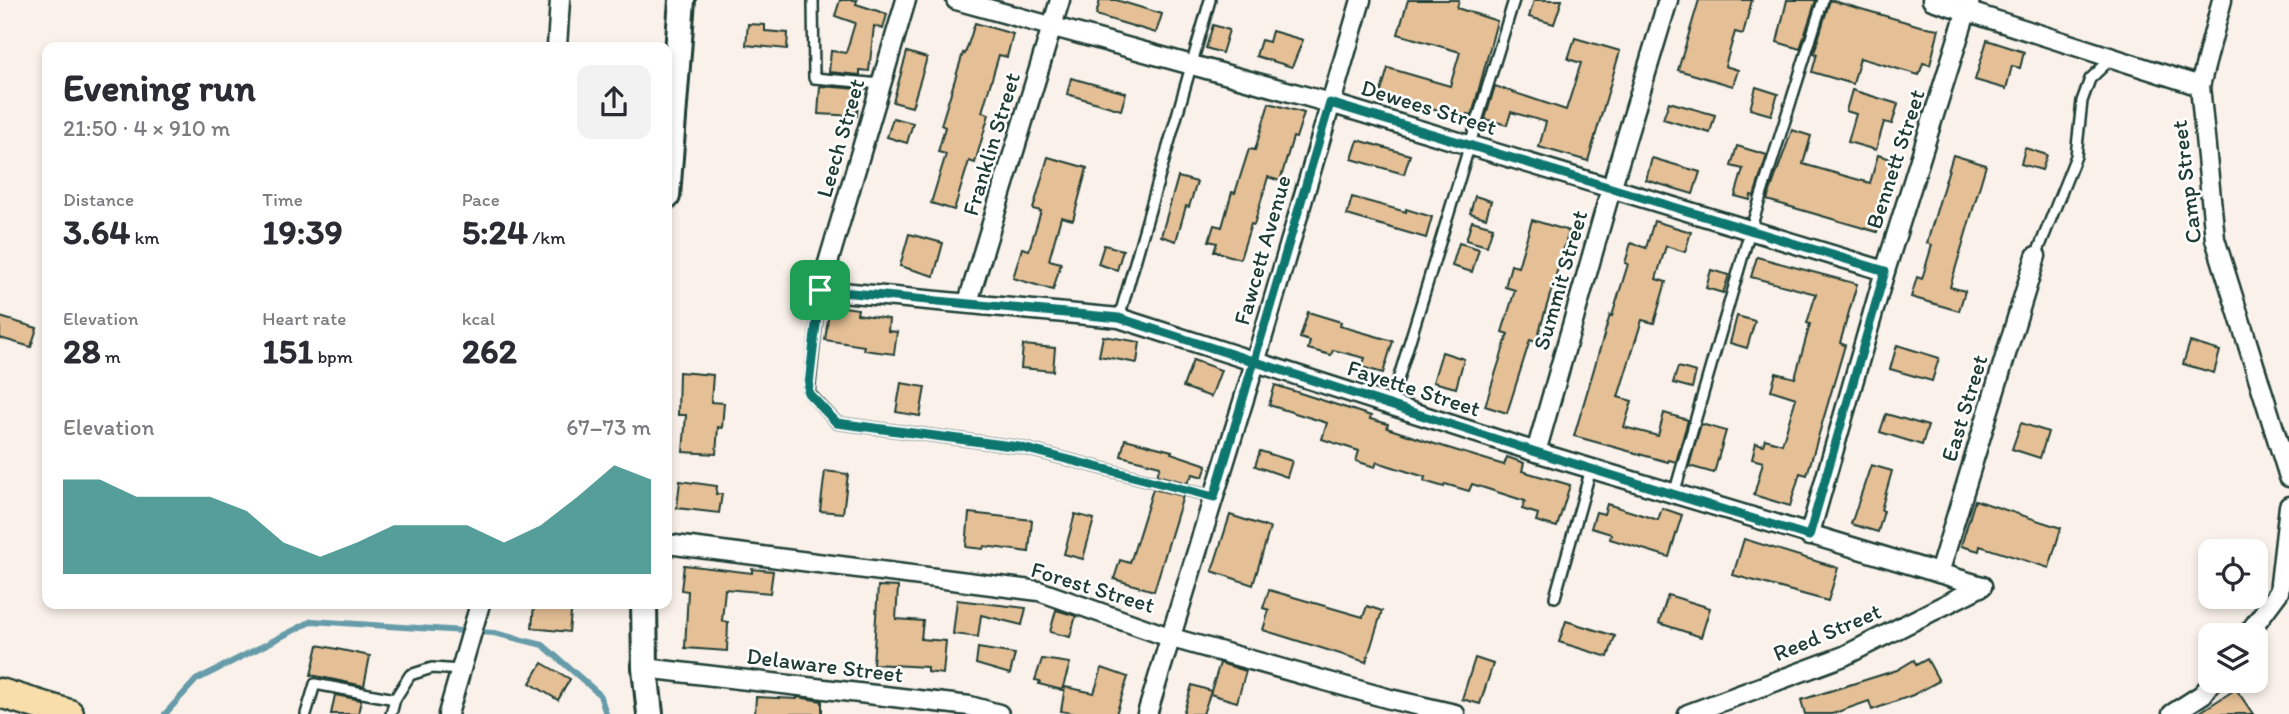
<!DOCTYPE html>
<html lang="en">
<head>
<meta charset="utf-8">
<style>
  :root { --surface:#fff; --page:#f2f2f3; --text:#2b2b33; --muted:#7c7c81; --accent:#0f766e }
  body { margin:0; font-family:Itim,sans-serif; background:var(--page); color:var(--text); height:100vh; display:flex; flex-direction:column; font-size:26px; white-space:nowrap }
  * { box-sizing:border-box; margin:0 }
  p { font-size:23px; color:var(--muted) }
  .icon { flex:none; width:38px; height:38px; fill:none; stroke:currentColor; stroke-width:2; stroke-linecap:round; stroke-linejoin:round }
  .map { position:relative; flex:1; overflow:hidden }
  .drawer { position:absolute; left:42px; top:42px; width:630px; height:567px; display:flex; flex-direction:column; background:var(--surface); border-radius:14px; box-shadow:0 4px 10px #0003 }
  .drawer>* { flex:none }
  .tools { position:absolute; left:2198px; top:539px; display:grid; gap:14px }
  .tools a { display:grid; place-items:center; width:70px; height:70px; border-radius:14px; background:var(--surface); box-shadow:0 4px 10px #0003; font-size:35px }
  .pin { position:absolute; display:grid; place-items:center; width:60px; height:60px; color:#fff; margin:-30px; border-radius:14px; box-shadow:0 4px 10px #0006 }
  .round { display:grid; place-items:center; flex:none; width:74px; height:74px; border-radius:14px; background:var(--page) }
  .summary { display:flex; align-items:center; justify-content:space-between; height:119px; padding:0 21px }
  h1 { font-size:38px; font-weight:800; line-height:52px }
  .stats { display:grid; grid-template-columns:repeat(3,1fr); gap:10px; height:119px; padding:7px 21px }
  .stats div { display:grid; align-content:center }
  .stats b { font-size:35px; font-weight:800 }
  .stats small { font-size:19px; font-weight:400 }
  .stats p { font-size:19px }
  .chart { height:196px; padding:14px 21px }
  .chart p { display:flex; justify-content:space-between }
  .chart svg { width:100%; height:126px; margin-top:7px; fill:var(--accent); opacity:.7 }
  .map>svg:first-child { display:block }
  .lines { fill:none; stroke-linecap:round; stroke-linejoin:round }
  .stream { stroke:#669baa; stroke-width:6 }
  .building { fill:#e5c096; stroke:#1f3d34; stroke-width:2 }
  .lane-casing { stroke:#1f3d34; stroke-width:14 }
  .street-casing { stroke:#1f3d34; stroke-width:23 }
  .secondary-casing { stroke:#1f3d34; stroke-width:30 }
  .primary-casing { stroke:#1f3d34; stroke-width:33 }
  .lane { stroke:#fff; stroke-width:9 }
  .street { stroke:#fff; stroke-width:18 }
  .secondary { stroke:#fff; stroke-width:24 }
  .primary { stroke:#f8deab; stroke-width:28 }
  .route-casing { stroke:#fff; stroke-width:14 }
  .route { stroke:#0f766e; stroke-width:9 }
  .labels { text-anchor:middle; stroke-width:5; stroke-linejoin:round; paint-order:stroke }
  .street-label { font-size:23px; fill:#1f3d34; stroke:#fff }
</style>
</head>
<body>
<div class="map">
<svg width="2289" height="714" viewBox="0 0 2289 714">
  <rect width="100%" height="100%" fill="#faf2ea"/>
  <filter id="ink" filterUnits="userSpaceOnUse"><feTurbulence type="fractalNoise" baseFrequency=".0143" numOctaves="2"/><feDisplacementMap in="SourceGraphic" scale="14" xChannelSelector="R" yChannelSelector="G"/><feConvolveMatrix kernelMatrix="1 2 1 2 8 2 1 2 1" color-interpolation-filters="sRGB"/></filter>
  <g filter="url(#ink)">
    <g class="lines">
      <polyline class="stream" points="165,714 196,680 312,621 494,633 543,645 600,695 606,714"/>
    </g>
    <g class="building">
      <polygon points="840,0 857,0 856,4 887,14 883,29 874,26 869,71 860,70 860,75 829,72 831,51 846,53 855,23 835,16"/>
      <polygon points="1100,0 1116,0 1162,14 1156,33 1096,15"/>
      <polygon points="1408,0 1459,0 1457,8 1497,21 1472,115 1467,114 1466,117 1380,95 1388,68 1450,86 1460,52 1398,34"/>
      <polygon points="1534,0 1562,0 1554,24 1529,17"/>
      <polygon points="1699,0 1752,0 1743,34 1735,32 1725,66 1738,70 1733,86 1678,70"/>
      <polygon points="1787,0 1816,0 1800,49 1777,42"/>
      <polygon points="1830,0 1920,26 1939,29 1930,65 1923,63 1919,75 1860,58 1853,84 1812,72 1817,54 1814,53"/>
      <polygon points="975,23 1013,34 1007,57 999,55 982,112 989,114 975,163 969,161 954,210 931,203 946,154 938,152 945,127 941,125 963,53 965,54"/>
      <polygon points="748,24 765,25 765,31 788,33 787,49 746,45"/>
      <polygon points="1213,25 1229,30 1222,53 1206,48"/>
      <polygon points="1272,31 1303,40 1292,67 1256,56 1261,40 1269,42"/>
      <polygon points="1575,38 1620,51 1588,161 1539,147 1546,122 1511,112 1507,125 1485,119 1495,86 1566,110 1581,63 1568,59"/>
      <polygon points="1987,40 2024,52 2020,68 2012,66 2006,89 1975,80"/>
      <polygon points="907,52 927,58 912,107 893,102"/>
      <polygon points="1071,78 1126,93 1121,110 1067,94"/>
      <polygon points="820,86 859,89 857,116 818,114"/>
      <polygon points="1756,87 1778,94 1771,115 1750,109"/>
      <polygon points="1852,90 1898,104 1892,124 1884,122 1876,150 1848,142 1856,114 1846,111"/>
      <polygon points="1669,102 1715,115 1710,133 1663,119"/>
      <polygon points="1269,103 1304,113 1296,138 1293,137 1280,181 1268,177 1254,225 1251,224 1240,259 1214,251 1217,243 1209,241 1214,225 1222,227 1232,192 1235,193 1249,149 1255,150"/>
      <polygon points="893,118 913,123 907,143 887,137"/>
      <polygon points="1792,130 1811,136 1803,164 1870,183 1878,155 1898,161 1877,232 1767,200"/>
      <polygon points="1358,140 1410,155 1404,174 1352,159"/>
      <polygon points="1737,146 1767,155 1754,196 1751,195 1750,200 1735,196 1743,169 1731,166"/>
      <polygon points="2025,148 2047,155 2042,170 2021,164"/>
      <polygon points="1953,155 1986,165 1950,287 1965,291 1959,311 1911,297 1917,277 1922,279 1932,245 1927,243"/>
      <polygon points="1048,157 1087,168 1073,220 1061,217 1049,260 1061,263 1053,290 1013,278 1022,248 1029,250 1041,211 1033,209"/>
      <polygon points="1652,158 1700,172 1693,194 1646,180"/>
      <polygon points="1178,177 1197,182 1189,207 1186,206 1176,241 1161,236"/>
      <polygon points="1475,196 1491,201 1486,218 1470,213"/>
      <polygon points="1352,197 1406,212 1406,209 1432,217 1426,238 1347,215"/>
      <polygon points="1532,220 1569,231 1536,342 1530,340 1507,413 1485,406 1508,334 1502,332 1515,290 1505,287 1511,265 1518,267"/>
      <polygon points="1472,221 1493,227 1487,246 1466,240"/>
      <polygon points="1654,221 1691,232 1685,252 1666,246 1656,279 1666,282 1654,323 1642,320 1618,397 1632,401 1624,427 1658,436 1664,413 1688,420 1676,462 1669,460 1668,462 1574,436 1610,315 1612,316 1628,264 1625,263 1631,243 1646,248"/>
      <polygon points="909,234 943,243 934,276 900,266"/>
      <polygon points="1459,243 1479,249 1472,272 1452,266"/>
      <polygon points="1104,245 1123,250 1117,270 1098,264"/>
      <polygon points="1757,257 1857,284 1840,343 1845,345 1807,475 1800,473 1790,506 1754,495 1763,462 1752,459 1756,443 1763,445 1765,439 1782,444 1796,398 1771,390 1776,373 1795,378 1810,324 1807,323 1816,294 1751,277"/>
      <polygon points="1711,270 1729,275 1723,293 1706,288"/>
      <polygon points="830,305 858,309 857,314 889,319 888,331 897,332 894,354 863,350 864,346 825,340"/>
      <polygon points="1308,312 1341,322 1340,326 1393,341 1383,373 1362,367 1365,358 1333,350 1331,355 1308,349 1310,341 1300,338"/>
      <polygon points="1737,316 1755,321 1747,348 1730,343"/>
      <polygon points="0,317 37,328 31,347 0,338"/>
      <polygon points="1103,336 1140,342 1137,363 1099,356"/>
      <polygon points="2190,342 2220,351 2214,373 2183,364"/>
      <polygon points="1023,345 1055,348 1053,371 1021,368"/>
      <polygon points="1897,345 1939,358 1932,381 1890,369"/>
      <polygon points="1442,352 1464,359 1456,388 1433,382"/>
      <polygon points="1193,360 1221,370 1211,397 1183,387"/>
      <polygon points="1678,367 1696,372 1692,388 1673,383"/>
      <polygon points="679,372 713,375 711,402 724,403 722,428 718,427 716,454 683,452 686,415 678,415"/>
      <polygon points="901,383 925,387 920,416 896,412"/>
      <polygon points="1275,385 1371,416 1370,419 1388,424 1387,428 1435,444 1504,465 1507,457 1524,463 1522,471 1570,485 1557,527 1536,521 1538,514 1522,509 1525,501 1472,484 1469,491 1445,484 1444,487 1424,481 1425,477 1377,462 1375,467 1356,461 1359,451 1322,439 1327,423 1269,405"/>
      <polygon points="1886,414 1928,426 1922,445 1880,432"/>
      <polygon points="2021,423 2048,432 2040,458 2012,449"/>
      <polygon points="1701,424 1726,431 1714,473 1689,466"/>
      <polygon points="1125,439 1172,451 1171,453 1207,465 1203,477 1193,474 1187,483 1157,475 1160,466 1121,456"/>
      <polygon points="1260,451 1292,461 1287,477 1255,466"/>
      <polygon points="1871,465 1892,471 1881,510 1884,511 1878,532 1851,524"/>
      <polygon points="825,471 848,474 843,513 820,511"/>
      <polygon points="680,481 717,486 716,494 722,494 719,513 677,508"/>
      <polygon points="1153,489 1183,496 1154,591 1114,579 1120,560 1130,563"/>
      <polygon points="1975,500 2061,528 2049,568 1980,546 1979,551 1961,546"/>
      <polygon points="1607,504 1658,520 1662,508 1682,515 1669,557 1610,539 1611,534 1591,528 1596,512 1604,514"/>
      <polygon points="969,513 1032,520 1029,552 984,546 983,549 966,547"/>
      <polygon points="1075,514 1094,519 1083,559 1064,554"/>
      <polygon points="1230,515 1270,528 1253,585 1212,571"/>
      <polygon points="1744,539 1838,568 1828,601 1733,575"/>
      <polygon points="684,565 752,573 752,569 773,571 770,593 725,589 722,621 728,622 727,651 685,648 688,591 681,590"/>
      <polygon points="878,586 898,587 896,619 923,621 921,639 946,641 943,674 927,672 927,667 873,664"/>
      <polygon points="1269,590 1363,617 1367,606 1382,611 1366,662 1263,630 1269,610 1263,608"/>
      <polygon points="1668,595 1710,608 1701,637 1659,623"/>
      <polygon points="957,600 1026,608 1022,625 981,615 978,637 953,634"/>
      <polygon points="534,604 572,604 569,632 532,628"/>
      <polygon points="1056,610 1076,616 1070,637 1050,632"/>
      <polygon points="1566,621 1615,636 1608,657 1559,642"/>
      <polygon points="318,645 370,656 364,686 311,675"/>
      <polygon points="978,648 1015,654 1010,674 976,664"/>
      <polygon points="1475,658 1493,664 1480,704 1462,699"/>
      <polygon points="1042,659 1070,663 1062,690 1039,684 1040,681 1035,680"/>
      <polygon points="1927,659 1939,681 1913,695 1872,710 1869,701 1832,714 1805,714 1801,700 1897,670 1914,660 1916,665"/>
      <polygon points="542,663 570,679 558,700 530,683"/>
      <polygon points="1220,663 1246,671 1237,702 1210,694"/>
      <polygon points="1102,668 1128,677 1116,714 1076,714 1061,711 1065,687 1094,693"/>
      <polygon points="1192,685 1211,691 1203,714 1183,714"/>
      <polygon points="2236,689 2253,714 2197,714"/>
      <polygon points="335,695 361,700 358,714 331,714"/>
      <polygon points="756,697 797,699 797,697 822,701 822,714 755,714"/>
    </g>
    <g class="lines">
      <defs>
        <g id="lane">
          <polyline points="813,0 814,78 881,84"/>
          <polyline points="2036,256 2076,156 2082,101 2090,79 2112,58"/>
          <polyline points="820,290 809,393 837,423 1019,447 1214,497"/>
          <polyline points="1119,318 1210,0"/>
          <polyline points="1390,406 1514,0"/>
          <polyline points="1674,494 1750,231 1823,0"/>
          <polyline points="1555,597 1591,469"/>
          <polyline points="395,699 410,675 432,668 461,670"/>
          <polyline points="306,714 315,684 395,699 391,714"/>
        </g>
        <g id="street">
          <polyline points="906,0 820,290 1119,318 1536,452 1982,586"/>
          <polyline points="956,0 1330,103 1885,271"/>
          <polyline points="1932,0 2200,86"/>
          <polyline points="2222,0 2200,86 2215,239 2289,477"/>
          <polyline points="557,47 560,0"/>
          <polyline points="968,302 1060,0"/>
          <polyline points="1536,452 1611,189 1668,0"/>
          <polyline points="1809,536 1885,271 1970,0"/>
          <polyline points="667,544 1039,591 1172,638 1390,699 1455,714"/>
          <polyline points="1939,573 2036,256"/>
          <polyline points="2247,635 2279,592 2289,506"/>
          <polyline points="645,668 970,706 999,714"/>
          <polyline points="448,714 480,604"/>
          <polyline points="1147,714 1255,363 1361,0"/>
          <polyline points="1688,714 1844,656 1982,586"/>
          <polyline points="2172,714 2203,694 2213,681"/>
        </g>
        <g id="secondary">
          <polyline points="667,196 682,0"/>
          <polyline points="644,604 645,668 650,714"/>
        </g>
        <polyline id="primary" points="0,693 69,714"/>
      </defs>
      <use href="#lane" class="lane-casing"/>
      <use href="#street" class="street-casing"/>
      <use href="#secondary" class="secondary-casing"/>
      <use href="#primary" class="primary-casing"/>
      <use href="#lane" class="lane"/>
      <use href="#street" class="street"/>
      <use href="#secondary" class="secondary"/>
      <use href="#primary" class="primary"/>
    </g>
  </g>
  <g class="lines" filter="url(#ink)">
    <defs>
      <polyline id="route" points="820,290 1119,318 1536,452 1809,536 1885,271 1330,103 1214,497 1019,447 837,423 808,393 820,290"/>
    </defs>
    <use href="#route" class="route-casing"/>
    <use href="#route" class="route"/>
  </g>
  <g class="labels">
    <g class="street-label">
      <text transform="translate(1429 107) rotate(17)" y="8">Dewees Street</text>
      <text transform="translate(840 138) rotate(-74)" y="8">Leech Street</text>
      <text transform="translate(991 144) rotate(-73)" y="8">Franklin Street</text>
      <text transform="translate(1895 159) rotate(-72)" y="8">Bennett Street</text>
      <text transform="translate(2186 182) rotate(-97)" y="8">Camp Street</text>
      <text transform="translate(1262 250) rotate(-74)" y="8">Fawcett Avenue</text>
      <text transform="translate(1560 280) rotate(-74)" y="8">Summit Street</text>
      <text transform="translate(1414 388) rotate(18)" y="8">Fayette Street</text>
      <text transform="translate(1964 408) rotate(-73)" y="8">East Street</text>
      <text transform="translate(1093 587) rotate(17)" y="8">Forest Street</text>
      <text transform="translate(1827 632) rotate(-23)" y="8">Reed Street</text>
      <text transform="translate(825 665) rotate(7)" y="8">Delaware Street</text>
    </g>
  </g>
</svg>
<div class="tools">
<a><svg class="icon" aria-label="locate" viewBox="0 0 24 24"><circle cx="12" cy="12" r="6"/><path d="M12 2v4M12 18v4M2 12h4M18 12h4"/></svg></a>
<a><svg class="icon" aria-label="layers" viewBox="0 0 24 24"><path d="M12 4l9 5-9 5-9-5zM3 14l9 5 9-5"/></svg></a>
</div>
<div class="pin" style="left:820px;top:290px;background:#1e9e55"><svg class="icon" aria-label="arrive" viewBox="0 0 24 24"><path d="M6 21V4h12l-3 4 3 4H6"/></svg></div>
<section class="drawer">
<div class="summary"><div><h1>Evening run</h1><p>21:50 · 4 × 910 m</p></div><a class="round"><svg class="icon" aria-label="share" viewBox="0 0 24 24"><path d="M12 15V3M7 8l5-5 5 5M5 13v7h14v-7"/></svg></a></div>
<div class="stats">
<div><p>Distance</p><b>3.64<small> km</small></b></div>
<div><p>Time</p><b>19:39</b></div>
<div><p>Pace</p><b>5:24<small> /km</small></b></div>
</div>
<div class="stats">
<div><p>Elevation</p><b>28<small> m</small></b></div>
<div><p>Heart rate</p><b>151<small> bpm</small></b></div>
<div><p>kcal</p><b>262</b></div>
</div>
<div class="chart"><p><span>Elevation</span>67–73 m</p>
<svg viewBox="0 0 160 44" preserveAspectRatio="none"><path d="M0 44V11L10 11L20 17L30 17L40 17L50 22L60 33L70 38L80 33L90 27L100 27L110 27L120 33L130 27L140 17L150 6L160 11V44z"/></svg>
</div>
</section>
</div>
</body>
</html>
